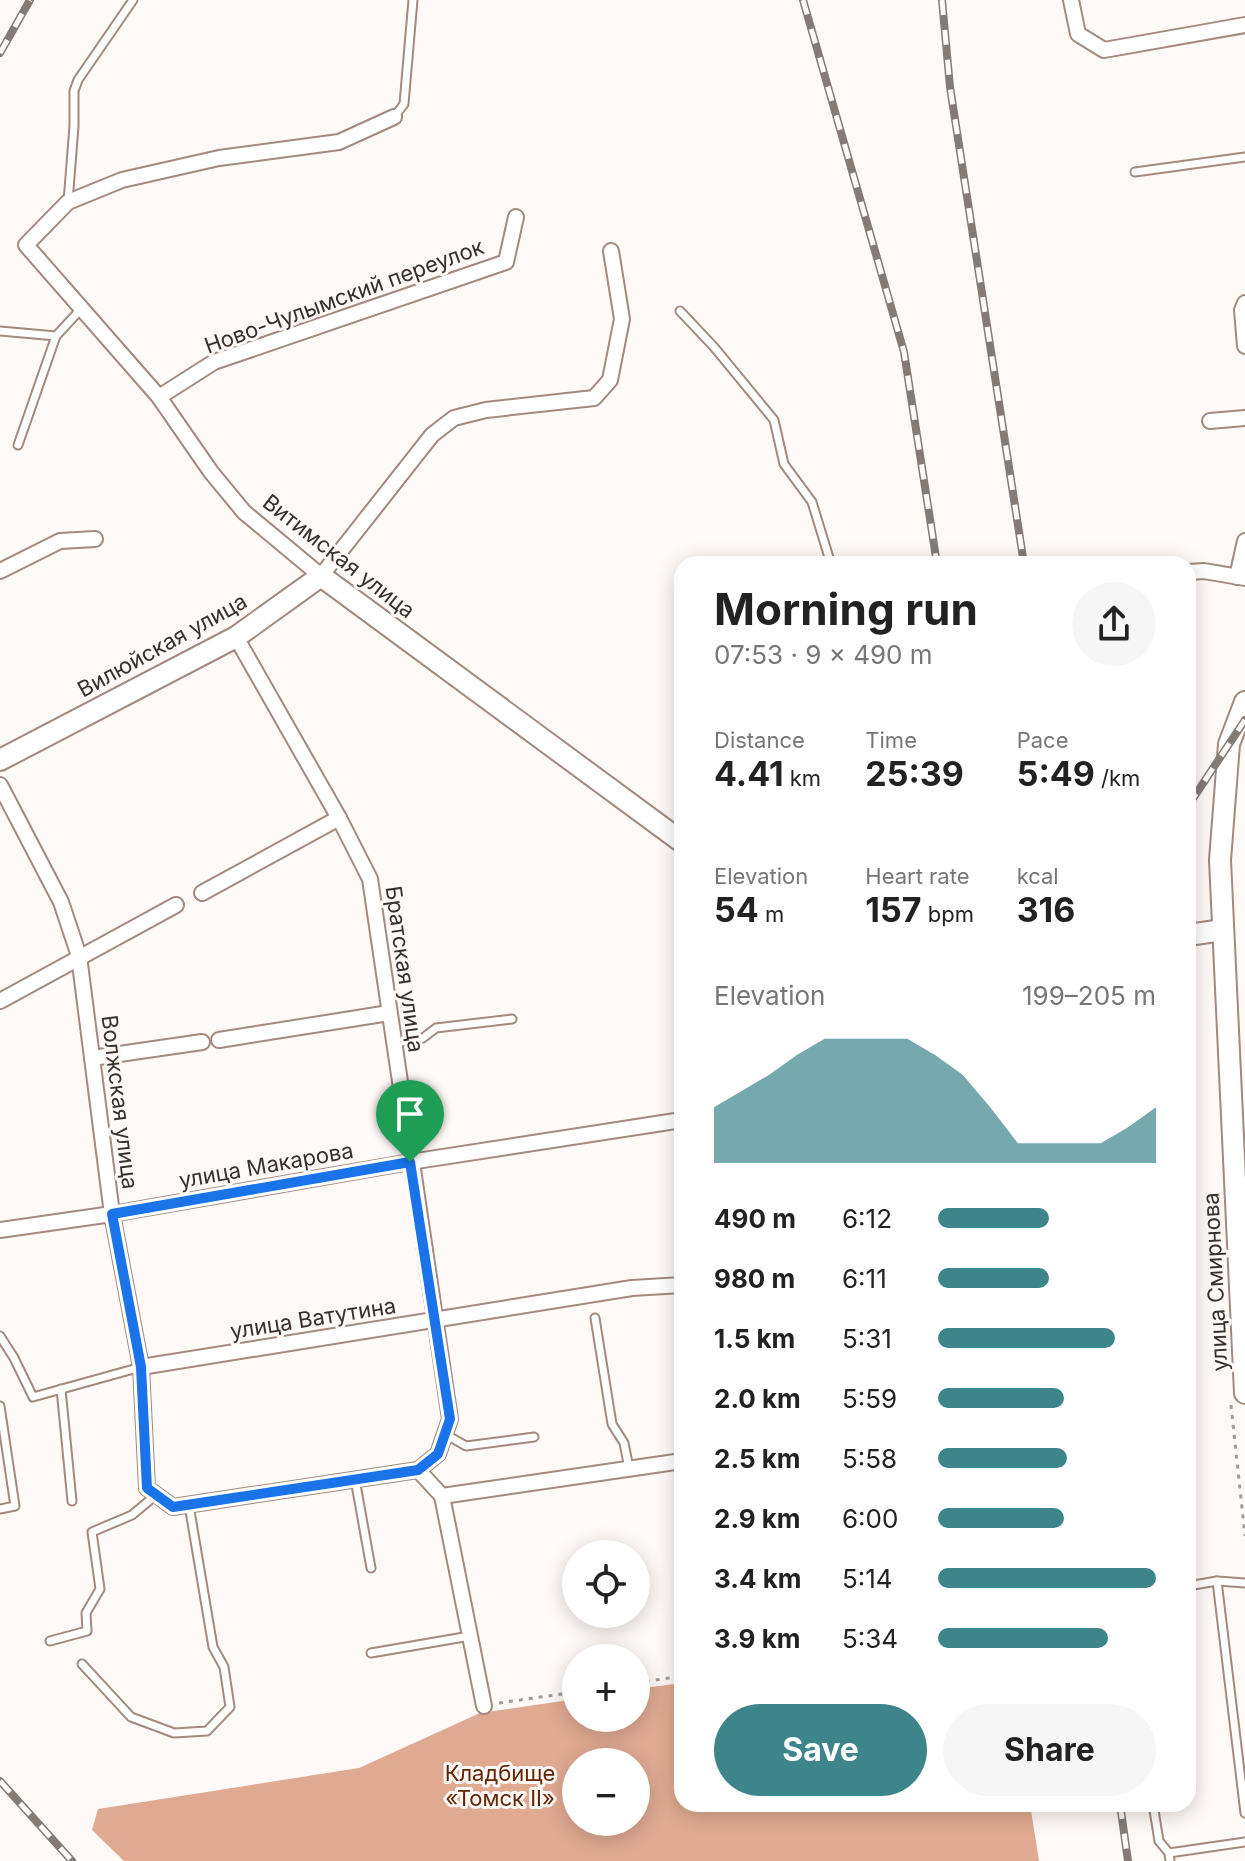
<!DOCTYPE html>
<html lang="en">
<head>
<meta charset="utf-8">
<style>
  :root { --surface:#fff; --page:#f6f6f6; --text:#222; --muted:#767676; --accent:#3d858b }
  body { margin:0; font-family:Inter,sans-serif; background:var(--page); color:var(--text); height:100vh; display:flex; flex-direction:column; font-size:30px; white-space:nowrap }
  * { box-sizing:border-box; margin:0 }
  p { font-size:26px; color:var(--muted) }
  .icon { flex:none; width:44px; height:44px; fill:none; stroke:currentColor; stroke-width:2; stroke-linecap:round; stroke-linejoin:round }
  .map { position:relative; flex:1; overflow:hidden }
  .details { position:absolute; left:674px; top:556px; width:522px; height:1256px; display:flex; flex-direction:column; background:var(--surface); border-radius:24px; box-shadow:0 4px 20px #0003 }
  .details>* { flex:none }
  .tools { position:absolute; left:562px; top:1540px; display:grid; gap:16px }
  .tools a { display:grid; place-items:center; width:88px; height:88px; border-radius:50%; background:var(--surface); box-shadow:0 4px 20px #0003; font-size:40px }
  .pin { position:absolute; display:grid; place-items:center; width:68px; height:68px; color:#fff; margin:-82px -34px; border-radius:50% 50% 50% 0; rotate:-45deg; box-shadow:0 0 8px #0007 }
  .pin .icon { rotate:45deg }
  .round { display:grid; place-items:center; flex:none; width:84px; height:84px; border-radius:42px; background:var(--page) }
  .headline { display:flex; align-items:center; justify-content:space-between; height:136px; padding:0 40px }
  h1 { font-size:44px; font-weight:700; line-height:60px }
  .stats { display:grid; grid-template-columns:repeat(3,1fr); gap:12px; height:136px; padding:8px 40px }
  .stats div { display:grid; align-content:center }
  .stats b { font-size:34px; font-weight:700 }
  .stats small { font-size:22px; font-weight:400 }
  .stats p { font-size:22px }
  .chart { height:224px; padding:16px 40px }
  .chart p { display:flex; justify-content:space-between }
  .chart svg { width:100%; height:144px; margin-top:8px; fill:var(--accent); opacity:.7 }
  .action { display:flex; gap:16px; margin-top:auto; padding:16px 40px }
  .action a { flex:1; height:92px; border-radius:48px; background:var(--accent); color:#fff; font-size:32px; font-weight:700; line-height:92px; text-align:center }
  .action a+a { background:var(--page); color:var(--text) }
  ul { padding:0 40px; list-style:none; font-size:26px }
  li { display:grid; grid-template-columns:128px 96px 1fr; align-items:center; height:60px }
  li i { height:20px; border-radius:10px; background:var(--accent) }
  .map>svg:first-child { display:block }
  .forest { fill:#e0aa92; fill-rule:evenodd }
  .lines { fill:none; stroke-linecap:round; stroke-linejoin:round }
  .lane-casing { stroke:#a3897e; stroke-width:11 }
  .street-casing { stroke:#a3897e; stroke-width:18 }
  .secondary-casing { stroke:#a3897e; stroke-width:24 }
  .path { stroke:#a39b98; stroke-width:3; stroke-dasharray:4 6; stroke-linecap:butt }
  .lane { stroke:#fff; stroke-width:7 }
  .street { stroke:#fff; stroke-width:14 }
  .secondary { stroke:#fff; stroke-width:20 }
  .rail-casing { stroke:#847b77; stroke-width:8 }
  .rail { stroke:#fff9f7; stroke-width:5; stroke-dasharray:15; stroke-linecap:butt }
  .route-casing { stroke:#fff; stroke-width:16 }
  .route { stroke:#1a73e8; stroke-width:10 }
  .labels { text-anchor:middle; stroke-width:6; stroke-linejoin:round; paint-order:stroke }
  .street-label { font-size:22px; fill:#3a2f2a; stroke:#fff9f7 }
  .park-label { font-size:22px; fill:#642400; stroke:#fff9f7 }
</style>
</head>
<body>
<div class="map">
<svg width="1245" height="1861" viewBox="0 0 1245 1861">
  <rect width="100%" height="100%" fill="#fff9f7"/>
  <path class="forest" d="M682 1683V1804H1030L1039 1861H124L92 1830 98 1809 359 1768 480 1713 576 1699V1718H636V1689ZM576 1762H636V1822H576Z"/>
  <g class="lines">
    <defs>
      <g id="lane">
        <polyline points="394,117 404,104 413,0"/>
        <polyline points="1135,172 1245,157"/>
        <polyline points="68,202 74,126 74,91 78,80 133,0"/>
        <polyline points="680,311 714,347 774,420 784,464 812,502 831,564"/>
        <polyline points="0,331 56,336"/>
        <polyline points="18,445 56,336 81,309"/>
        <polyline points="394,1043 423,1038 436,1028 512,1019"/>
        <polyline points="595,1318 612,1424 624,1443 629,1468"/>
        <polyline points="0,1336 14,1358 33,1397 141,1367"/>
        <polyline points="61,1389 72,1501"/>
        <polyline points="0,1406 15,1506 0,1509"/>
        <polyline points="445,1434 466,1446 534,1437"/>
        <polyline points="355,1479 371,1568"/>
        <polyline points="1245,1583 1217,1581 1245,1813"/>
        <polyline points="1188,1586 1217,1581"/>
        <polyline points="50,1641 87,1631 86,1613 100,1589 92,1532 132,1515 156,1495"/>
        <polyline points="371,1653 470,1636"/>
        <polyline points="82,1664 131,1717 174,1733 207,1731 230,1707 224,1667 213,1647 189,1505"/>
        <polyline points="1153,1804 1159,1841 1169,1853 1170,1861"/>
        <polyline points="1169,1853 1245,1842"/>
      </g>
      <g id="street">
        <polyline points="1071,0 1078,34 1104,50 1245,25"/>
        <polyline points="394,117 339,142 219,158 122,180 68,202 26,245 159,397 211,472 244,512 321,576 432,435 454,418 486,410 594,398 610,380 622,319 611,251"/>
        <polyline points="1245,303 1242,310 1245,346"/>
        <polyline points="159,397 214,362 506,262 516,217"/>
        <polyline points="1210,421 1245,418"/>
        <polyline points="0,571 60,541 95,539"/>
        <polyline points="1188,572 1204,571 1245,578"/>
        <polyline points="1237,577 1245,541"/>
        <polyline points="236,637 339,818 370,879 450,1419 438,1454 418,1470"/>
        <polyline points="0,785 61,902 79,956 112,1214 141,1367 147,1488 173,1507 418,1470 442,1496 682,1461"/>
        <polyline points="202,893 339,818"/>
        <polyline points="0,1001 176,905"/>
        <polyline points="219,1040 389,1013"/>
        <polyline points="92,1058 202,1042"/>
        <polyline points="0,1230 112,1214 410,1162 682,1120"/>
        <polyline points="141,1367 632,1288 682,1285"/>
        <polyline points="442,1496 484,1706"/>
      </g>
      <g id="secondary">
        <polyline points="1245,702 1229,744 1220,860 1245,1393"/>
        <polyline points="0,760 236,637 321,576 682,842"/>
        <polyline points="1188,935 1223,930"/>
      </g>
    </defs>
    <use href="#lane" class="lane-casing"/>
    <use href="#street" class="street-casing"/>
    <use href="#secondary" class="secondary-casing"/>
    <g class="path">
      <polyline points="1231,1405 1245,1536"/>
      <polyline points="636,1683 682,1676"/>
      <polyline points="499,1703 576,1692"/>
    </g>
    <use href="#lane" class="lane"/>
    <use href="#street" class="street"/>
    <use href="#secondary" class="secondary"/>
    <defs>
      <g id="rail">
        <polyline points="803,0 904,352 937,564"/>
        <polyline points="942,0 950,87 1024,564"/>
        <polyline points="0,53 30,0"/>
        <polyline points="1188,806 1245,720"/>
        <polyline points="0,1781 72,1861"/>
        <polyline points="1120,1804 1128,1861"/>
      </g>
    </defs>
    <use href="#rail" class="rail-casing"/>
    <use href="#rail" class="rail"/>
  </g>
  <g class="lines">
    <defs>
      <polygon id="route" points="410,1162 450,1419 438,1454 418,1470 173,1507 147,1488 141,1367 112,1214"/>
    </defs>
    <use href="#route" class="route-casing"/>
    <use href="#route" class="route"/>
  </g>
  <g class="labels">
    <g class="street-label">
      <text transform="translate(344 296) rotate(-20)" y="8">Ново-Чулымский переулок</text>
      <text transform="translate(339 556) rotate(38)" y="8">Витимская улица</text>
      <text transform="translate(162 645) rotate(-29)" y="8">Вилюйская улица</text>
      <text transform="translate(405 969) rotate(82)" y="8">Братская улица</text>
      <text transform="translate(120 1102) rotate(83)" y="8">Волжская улица</text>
      <text transform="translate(266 1165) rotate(-10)" y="8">улица Макарова</text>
      <text transform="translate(1215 1282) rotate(-93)" y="8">улица Смирнова</text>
      <text transform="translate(313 1318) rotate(-9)" y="8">улица Ватутина</text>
    </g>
    <g class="park-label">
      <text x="500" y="1781">Кладбище<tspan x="500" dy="25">«Томск II»</tspan></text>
    </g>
  </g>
</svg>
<div class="tools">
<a><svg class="icon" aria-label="locate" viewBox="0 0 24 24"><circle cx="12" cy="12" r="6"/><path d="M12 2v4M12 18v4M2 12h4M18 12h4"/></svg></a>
<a>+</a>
<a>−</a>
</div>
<div class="pin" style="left:410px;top:1162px;background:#1e9e55"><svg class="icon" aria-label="arrive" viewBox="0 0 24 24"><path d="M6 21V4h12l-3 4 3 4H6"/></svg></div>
<section class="details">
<div class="headline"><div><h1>Morning run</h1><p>07:53 · 9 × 490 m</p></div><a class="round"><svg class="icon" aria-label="share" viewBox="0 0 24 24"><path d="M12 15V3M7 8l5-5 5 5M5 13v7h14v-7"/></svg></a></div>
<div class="stats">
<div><p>Distance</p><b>4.41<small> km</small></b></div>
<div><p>Time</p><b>25:39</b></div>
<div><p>Pace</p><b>5:49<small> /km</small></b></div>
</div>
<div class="stats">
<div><p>Elevation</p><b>54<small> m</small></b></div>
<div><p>Heart rate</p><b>157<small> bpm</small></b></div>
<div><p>kcal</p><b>316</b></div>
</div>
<div class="chart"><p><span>Elevation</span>199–205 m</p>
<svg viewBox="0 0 160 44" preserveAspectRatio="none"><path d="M0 44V27L10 22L20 17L30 11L40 6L50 6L60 6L70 6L80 11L90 17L100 27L110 38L120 38L130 38L140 38L150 33L160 27V44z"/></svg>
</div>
<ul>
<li><b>490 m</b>6:12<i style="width:51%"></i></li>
<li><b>980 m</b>6:11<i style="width:51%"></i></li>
<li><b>1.5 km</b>5:31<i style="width:81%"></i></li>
<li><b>2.0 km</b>5:59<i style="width:58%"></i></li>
<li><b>2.5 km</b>5:58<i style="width:59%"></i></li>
<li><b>2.9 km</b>6:00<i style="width:58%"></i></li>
<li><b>3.4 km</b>5:14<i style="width:100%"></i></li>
<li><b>3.9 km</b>5:34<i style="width:78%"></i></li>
</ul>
<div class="action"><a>Save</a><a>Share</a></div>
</section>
</div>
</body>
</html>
